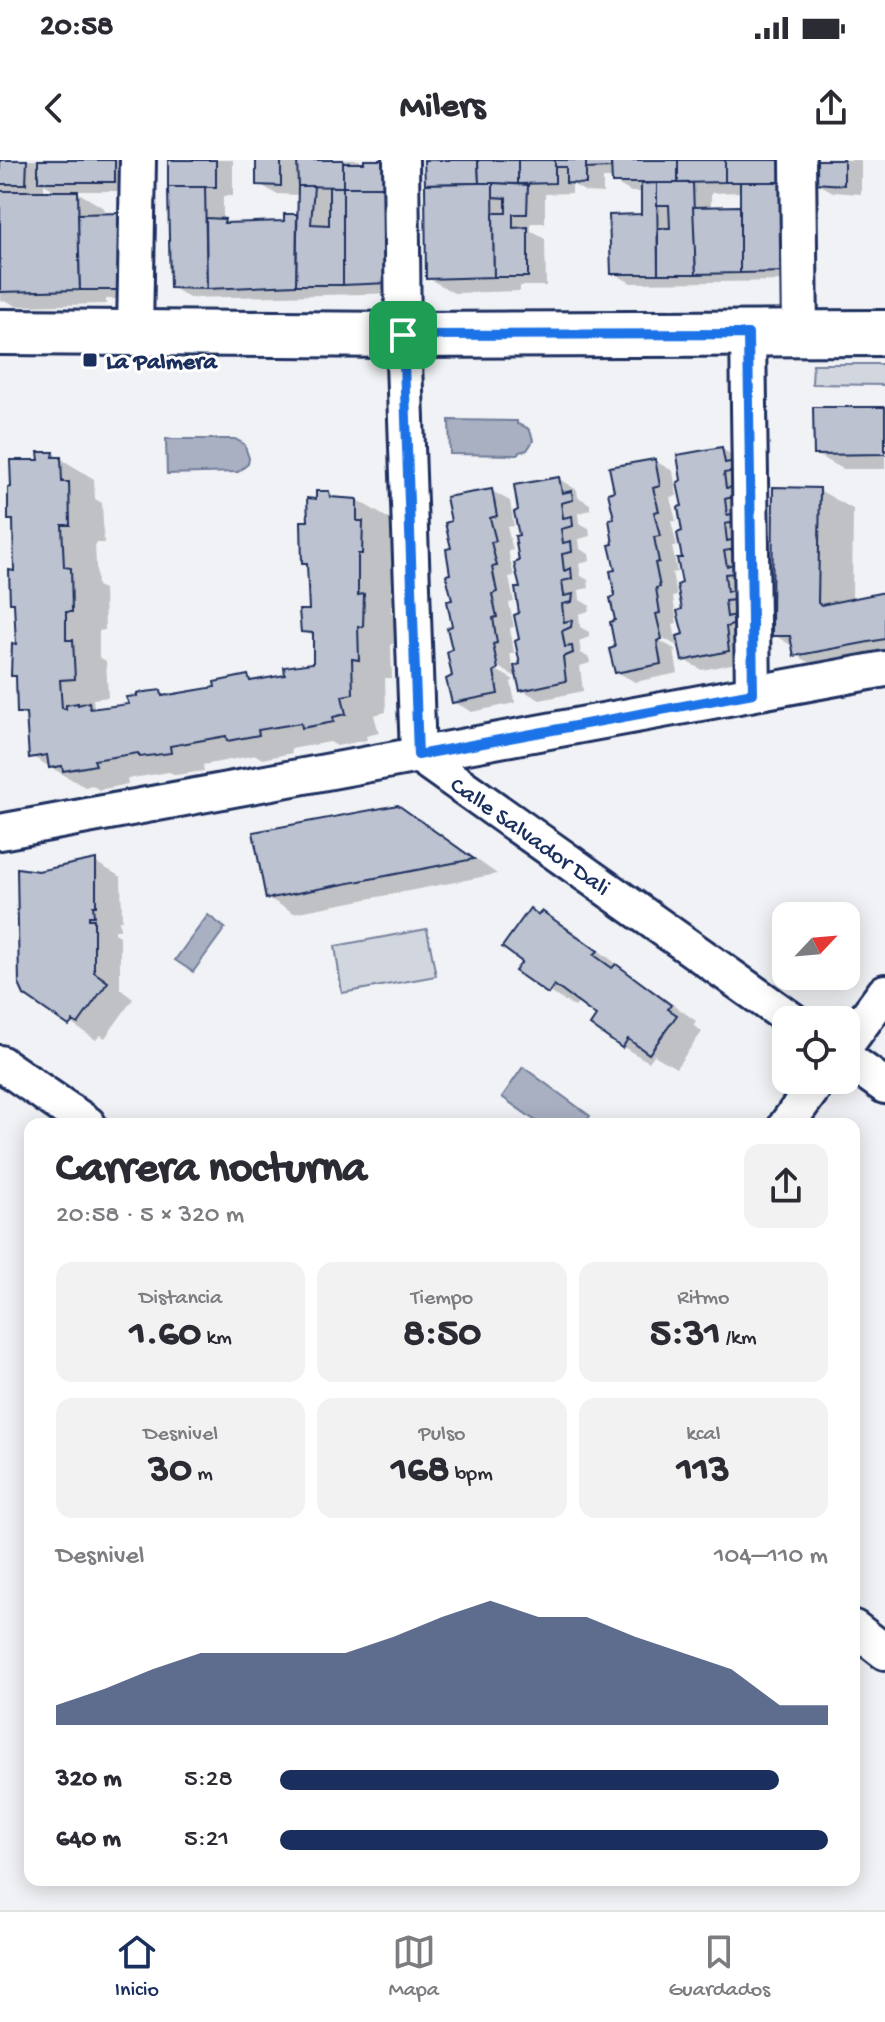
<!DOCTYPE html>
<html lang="es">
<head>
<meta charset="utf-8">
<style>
  :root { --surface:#fff; --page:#f2f2f3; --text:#2b2b33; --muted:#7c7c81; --line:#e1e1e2; --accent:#1b2f5e }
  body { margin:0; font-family:"Gochi Hand",sans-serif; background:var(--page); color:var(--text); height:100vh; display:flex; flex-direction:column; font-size:30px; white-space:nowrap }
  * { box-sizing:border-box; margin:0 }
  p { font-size:26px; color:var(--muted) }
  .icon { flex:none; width:44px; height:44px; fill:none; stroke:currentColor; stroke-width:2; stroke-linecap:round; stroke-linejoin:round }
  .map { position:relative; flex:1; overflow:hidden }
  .sheet { position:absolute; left:24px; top:958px; width:836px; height:768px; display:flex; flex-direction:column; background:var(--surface); border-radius:16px; box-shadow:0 4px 20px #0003 }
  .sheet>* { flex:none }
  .needle { width:52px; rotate:64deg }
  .buttons { position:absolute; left:772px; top:742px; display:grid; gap:16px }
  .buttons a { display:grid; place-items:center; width:88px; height:88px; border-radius:16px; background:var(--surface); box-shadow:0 4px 20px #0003; font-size:40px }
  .pin { position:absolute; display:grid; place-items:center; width:68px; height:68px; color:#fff; margin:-34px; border-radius:16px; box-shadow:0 4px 12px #0006 }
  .round { display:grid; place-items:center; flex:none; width:84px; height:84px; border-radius:16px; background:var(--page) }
  .summary { display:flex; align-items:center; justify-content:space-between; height:136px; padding:0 32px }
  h1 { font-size:44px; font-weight:700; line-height:60px }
  .stats { display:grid; grid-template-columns:repeat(3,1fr); gap:12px; height:136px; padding:8px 32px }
  .stats div { display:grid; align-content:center; border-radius:16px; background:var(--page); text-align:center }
  .stats b { font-size:40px; font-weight:700 }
  .stats small { font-size:22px; font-weight:400 }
  .stats p { font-size:22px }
  .chart { height:224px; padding:16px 32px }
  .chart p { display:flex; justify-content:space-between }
  .chart svg { width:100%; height:144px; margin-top:8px; fill:var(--accent); opacity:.7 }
  ul { padding:0 32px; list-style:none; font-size:26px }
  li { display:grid; grid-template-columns:128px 96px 1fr; align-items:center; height:60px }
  li i { height:20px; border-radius:10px; background:var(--accent) }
  .status { display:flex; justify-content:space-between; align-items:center; height:56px; padding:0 40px; background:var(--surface); direction:ltr }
  .status svg { height:22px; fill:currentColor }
  header { display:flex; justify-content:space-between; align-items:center; height:104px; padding:0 32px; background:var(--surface); font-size:36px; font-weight:700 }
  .tab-bar { display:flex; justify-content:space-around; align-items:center; height:112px; border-top:2px solid var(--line); background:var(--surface); font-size:22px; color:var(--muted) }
  .tab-bar a { display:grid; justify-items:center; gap:4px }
  .tab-bar .on { color:var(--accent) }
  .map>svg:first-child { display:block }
  .green { fill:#d2d6df; stroke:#76829e; stroke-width:2 }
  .water { fill:#a8b0c2; stroke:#707c9a; stroke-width:2 }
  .shadow { fill:#0003; fill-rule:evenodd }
  .building { fill:#bcc2d0; stroke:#1b2f5e; stroke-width:2 }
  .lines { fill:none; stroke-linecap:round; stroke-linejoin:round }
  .street-casing { stroke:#1b2f5e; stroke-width:40 }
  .secondary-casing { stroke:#1b2f5e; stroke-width:50 }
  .street { stroke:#fff; stroke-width:34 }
  .secondary { stroke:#fff; stroke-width:44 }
  .route-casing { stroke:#fff; stroke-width:16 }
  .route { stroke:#1a73e8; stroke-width:10 }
  .poi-dot { fill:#1b2f5e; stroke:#fff; stroke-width:3 }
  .labels { text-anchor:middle; stroke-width:6; stroke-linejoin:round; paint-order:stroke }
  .poi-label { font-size:24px; font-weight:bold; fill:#1b2f5e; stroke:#fff; text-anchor:start }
  .street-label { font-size:24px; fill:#1b2f5e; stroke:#fff }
</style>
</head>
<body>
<div class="status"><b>20:58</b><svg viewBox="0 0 49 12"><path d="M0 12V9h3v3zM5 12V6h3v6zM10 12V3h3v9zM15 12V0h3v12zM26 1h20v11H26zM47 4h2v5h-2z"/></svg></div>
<header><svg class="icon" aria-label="back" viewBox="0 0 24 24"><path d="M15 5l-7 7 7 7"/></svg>Milers<svg class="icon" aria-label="share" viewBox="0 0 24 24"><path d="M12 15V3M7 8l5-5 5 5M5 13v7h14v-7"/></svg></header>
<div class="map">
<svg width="885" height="1750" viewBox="0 0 885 1750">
  <rect width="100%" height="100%" fill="#f1f2f5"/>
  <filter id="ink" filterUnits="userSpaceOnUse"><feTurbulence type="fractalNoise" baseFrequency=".0125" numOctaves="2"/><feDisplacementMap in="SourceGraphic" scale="16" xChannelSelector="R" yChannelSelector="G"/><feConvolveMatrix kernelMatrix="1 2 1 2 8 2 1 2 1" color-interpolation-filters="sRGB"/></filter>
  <g filter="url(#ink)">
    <g class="green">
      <polygon points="813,204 885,204 885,225 812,224"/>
      <polygon points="427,769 436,816 342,833 335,786"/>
    </g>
    <g class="water">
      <path d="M449 260 517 261V264C529 267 531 270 533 281L527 290 519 292 518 295 450 294Z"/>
      <polygon points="166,279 235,279 244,284 249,298 248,304 238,312 167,314"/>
      <polygon points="208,755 225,768 193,812 175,800"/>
      <polygon points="523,907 590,956 584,964 540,964 502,937"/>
    </g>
    <g class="shadow">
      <path d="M0 0H132L133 31H75L104 48V55L142 139H106V144L16 146 7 141H0ZM44 24 60 33H44Z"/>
      <polygon points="170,0 233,0 233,36 223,36 223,61 231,65 286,63 286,56 299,56 299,35 276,34 258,23 258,0 360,0 360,5 367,4 366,0 407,133 189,138 172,127"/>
      <path d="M426 0H804V121L631 123 613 113 643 56V32H631L614 22 613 18H603V33L586 32 572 24V33L545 34V63H531V71L545 79 546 126H520V131L454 133 428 118ZM742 32V48H711V33Z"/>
      <polygon points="815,0 861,0 861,34 833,32 815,22"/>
      <polygon points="885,249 885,309 843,309 816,294"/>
      <polygon points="722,289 740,300 746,501 702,510 684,500 681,488 654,473 652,476 676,490 674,491 678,513 635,522 617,512 616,360 655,301 673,311 677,336 670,337 676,361 671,361 677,386 672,386 677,412 672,413 677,436 673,437 677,463 673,464 676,479 685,476 684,347"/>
      <polygon points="53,294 94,319 95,339 102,343 104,383 95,383 97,426 104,429 105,470 99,471 99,497 106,501 108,537 93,539 94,547 98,550 131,545 129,538 149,533 160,532 169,537 217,529 248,518 255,522 288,516 315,504 315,477 304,471 311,452 307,405 304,403 310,363 318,341 328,333 340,340 357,340 391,360 390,379 396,383 396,412 392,412 391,452 397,456 396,485 391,484 392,518 385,518 386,552 374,555 379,573 366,576 367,580 337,586 330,582 291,589 292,593 262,599 256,595 203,605 204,611 176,615 169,612 127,619 128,624 99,630 92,625 85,627 31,596 28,557 19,552 18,518 13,515 18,486 16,444 12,442 16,413 15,362 10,359 41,302"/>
      <polygon points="559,319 577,330 578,337 590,344 590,350 578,353 579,363 589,368 590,376 579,379 580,389 589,394 590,401 579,404 581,416 588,420 589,428 579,430 580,440 590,446 589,451 579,454 580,467 589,472 589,477 579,481 581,493 589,498 590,503 580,506 583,531 540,540 522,530 518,518 491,503 489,506 514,520 511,522 515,543 472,552 454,542 453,389 492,331 510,341 514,366 507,367 513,390 508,391 514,416 509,417 514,442 509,443 514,467 510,468 514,493 510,494 513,508 523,505 522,403"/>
      <polygon points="819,330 853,349 852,441 885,434 885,504 830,514 796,495 794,487 774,475"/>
      <polygon points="397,647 425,663 497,714 294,753 268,738"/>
      <polygon points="95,702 121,717 122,760 119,760 120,770 115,770 115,773 120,776 120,829 133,839 105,878 100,875 96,880 26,833 38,713"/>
      <polygon points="543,753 569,768 622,808 621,809 642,822 696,861 693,865 702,872 676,908 654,895 649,902 623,887 599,856 579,842 575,847 549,832 525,802"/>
    </g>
    <g class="building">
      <polygon points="0,0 27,0 26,24 0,24"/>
      <rect x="38" y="0" width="77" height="22"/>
      <rect x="168" y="0" width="48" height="27"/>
      <polygon points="256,0 286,0 281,2 281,26 256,25"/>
      <polygon points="297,0 343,0 343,27 298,26"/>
      <polygon points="364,0 388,0 388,27 343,27 343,3 364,3"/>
      <polygon points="424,0 478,0 479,23 425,24"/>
      <polygon points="478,0 518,0 518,24 479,23"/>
      <polygon points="518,0 555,0 555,23 518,24"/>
      <polygon points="555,0 586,0 586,24 566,23 566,7 555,7"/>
      <polygon points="586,0 611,0 611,8 586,9"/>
      <polygon points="611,0 678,0 678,23 612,23"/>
      <polygon points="678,0 725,0 725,22 678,23"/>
      <rect x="725" y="0" width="61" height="22"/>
      <polygon points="813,0 844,0 844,25 814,23"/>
      <polygon points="740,22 786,22 787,112 740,113"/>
      <polygon points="479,23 493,23 494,117 426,119 425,24"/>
      <polygon points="493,23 528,25 527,54 513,54 513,68 528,67 528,117 494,117 493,53 506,53 506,38 493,37"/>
      <polygon points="657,23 658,114 611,114 609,55 641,54 641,24"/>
      <polygon points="657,23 693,23 696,114 658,114 658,68 670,68 669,45 657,45"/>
      <polygon points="298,26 314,26 311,64 329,65 329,27 343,27 343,125 296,125"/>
      <polygon points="168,27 205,27 207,129 170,128"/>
      <polygon points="343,27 388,27 389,123 343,125"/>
      <polygon points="0,31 78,31 80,130 0,132"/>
      <polygon points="740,46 740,113 696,114 693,47"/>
      <polygon points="123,53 124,130 80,130 78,54"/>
      <polygon points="284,54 297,54 296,125 207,129 206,58 225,59 224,63 284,61"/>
      <polygon points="813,247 885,247 885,294 814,295"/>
      <polygon points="722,287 725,303 735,301 736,311 724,313 726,328 736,327 736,336 725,339 727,355 736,353 735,362 725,364 727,381 736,379 735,389 724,391 727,406 736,403 735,413 725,414 727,432 736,429 736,440 725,441 727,457 735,455 736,464 726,467 729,491 682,501 677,476 683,474 677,451 682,449 677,425 682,423 677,398 682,398 677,373 682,371 678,347 682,346 677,323 681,320 677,295"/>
      <polygon points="38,292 54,292 53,297 61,297 62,322 69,322 70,365 62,365 64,407 71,408 72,452 66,452 66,480 73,480 75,519 60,520 62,548 66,549 66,545 78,543 78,545 89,542 90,549 129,544 126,537 137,536 137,533 161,530 162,536 215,527 214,522 248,515 250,521 285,515 284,507 313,503 313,473 301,472 299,450 309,450 307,404 302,404 301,361 308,361 307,338 316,339 316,331 329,331 330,337 357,339 357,361 363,361 362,394 358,394 358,435 364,434 363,467 358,466 359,500 352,499 353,534 342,536 346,554 333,557 334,562 302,568 301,563 258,570 259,575 227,581 226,576 170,586 171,593 140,597 138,593 94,600 96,605 63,611 62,606 49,608 47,595 29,598 26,553 17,553 16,516 11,516 12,483 16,484 14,443 10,443 9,410 14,411 13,360 8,360 8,328 11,327 10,300 39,300"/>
      <polygon points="655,299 660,326 653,328 659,351 654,352 660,376 654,377 659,402 655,403 660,427 656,428 660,453 656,454 662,479 657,481 661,504 615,513 609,489 615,487 610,462 615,460 610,438 615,436 610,411 615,410 609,385 613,384 609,359 614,358 608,333 614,331 609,307"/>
      <polygon points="559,317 562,333 572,331 573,340 561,343 563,358 572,356 573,366 561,369 563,383 571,381 572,392 562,394 564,411 571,408 572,419 562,421 564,436 573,434 572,442 562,444 564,462 572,460 571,467 562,471 565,487 572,486 573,493 563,497 566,521 520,531 514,506 520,504 515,481 519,479 514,455 519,453 515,428 520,428 514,403 519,401 515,376 519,375 514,352 518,350 514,325"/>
      <polygon points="773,327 820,328 818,443 821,445 885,432 885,479 794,496 790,476 772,476"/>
      <polygon points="492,329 497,356 490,358 496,381 491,382 497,406 492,407 497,432 492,434 497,457 493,458 497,483 493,484 498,509 494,511 498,534 452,543 446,519 452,516 447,492 452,489 447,468 452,466 447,441 452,440 446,415 450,414 446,389 451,388 445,363 451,361 446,337"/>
      <polygon points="398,645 474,699 266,739 253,672"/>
      <polygon points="96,699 96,746 93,746 94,756 89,756 89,759 94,759 94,812 108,822 78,864 73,861 69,866 24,835 19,824 17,708 38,711"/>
      <polygon points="530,748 538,755 542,751 598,791 594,795 612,808 616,804 671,845 668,849 677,855 649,894 628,879 622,888 590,865 596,856 554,825 548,834 515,811 522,802 502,787"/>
    </g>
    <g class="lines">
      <defs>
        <g id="street">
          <polyline points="401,0 403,175 418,595 792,860"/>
          <polyline points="798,0 800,174"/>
          <polyline points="135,173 138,0"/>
          <polyline points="748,174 753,533"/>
          <polyline points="0,672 885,509"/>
          <polyline points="846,885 885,832"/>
          <polyline points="846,898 885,926"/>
          <polyline points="0,903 88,964"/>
          <polyline points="787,964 819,920"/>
          <polyline points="854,1468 885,1492"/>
        </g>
        <polyline id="secondary" points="0,172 403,175 885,173"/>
      </defs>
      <use href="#street" class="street-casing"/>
      <use href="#secondary" class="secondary-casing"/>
      <use href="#street" class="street"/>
      <use href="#secondary" class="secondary"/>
    </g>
  </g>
  <g class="lines" filter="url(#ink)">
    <defs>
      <polygon id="route" points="748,174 753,533 418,595 403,175"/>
    </defs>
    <use href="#route" class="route-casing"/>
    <use href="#route" class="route"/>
  </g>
  <rect class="poi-dot" x="82" y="192" width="16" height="16" rx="4"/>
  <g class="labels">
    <g class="poi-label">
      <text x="106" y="208">La Palmera</text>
    </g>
    <g class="street-label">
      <text transform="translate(531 675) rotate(35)" y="8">Calle Salvador Dali</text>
    </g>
  </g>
</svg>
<div class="buttons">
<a><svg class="needle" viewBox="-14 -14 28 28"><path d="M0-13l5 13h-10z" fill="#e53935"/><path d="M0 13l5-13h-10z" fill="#7c7c81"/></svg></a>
<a><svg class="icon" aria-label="locate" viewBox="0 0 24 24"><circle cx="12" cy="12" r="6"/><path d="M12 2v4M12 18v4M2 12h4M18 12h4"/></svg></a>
</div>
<div class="pin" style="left:403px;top:175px;background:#1e9e55"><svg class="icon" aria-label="arrive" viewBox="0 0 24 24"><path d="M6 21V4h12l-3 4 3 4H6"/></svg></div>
<section class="sheet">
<div class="summary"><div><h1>Carrera nocturna</h1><p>20:58 · 5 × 320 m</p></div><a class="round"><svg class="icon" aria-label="share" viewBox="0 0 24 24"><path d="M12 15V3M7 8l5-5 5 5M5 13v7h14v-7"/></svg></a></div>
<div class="stats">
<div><p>Distancia</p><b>1.60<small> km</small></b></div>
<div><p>Tiempo</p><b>8:50</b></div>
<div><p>Ritmo</p><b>5:31<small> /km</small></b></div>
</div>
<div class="stats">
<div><p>Desnivel</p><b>30<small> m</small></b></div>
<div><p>Pulso</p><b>168<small> bpm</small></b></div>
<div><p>kcal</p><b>113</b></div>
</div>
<div class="chart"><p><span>Desnivel</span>104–110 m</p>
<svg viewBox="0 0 160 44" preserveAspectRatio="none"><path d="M0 44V38L10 33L20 27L30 22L40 22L50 22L60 22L70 17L80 11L90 6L100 11L110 11L120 17L130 22L140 27L150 38L160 38V44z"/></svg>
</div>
<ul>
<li><b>320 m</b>5:28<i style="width:91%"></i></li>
<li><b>640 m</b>5:21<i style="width:100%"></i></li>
</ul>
</section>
</div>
<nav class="tab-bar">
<a class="on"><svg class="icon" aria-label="home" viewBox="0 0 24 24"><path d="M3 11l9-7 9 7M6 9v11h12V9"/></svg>Inicio</a>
<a><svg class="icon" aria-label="map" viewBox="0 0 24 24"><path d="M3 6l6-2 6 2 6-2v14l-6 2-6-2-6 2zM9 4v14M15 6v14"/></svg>Mapa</a>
<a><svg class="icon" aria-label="saved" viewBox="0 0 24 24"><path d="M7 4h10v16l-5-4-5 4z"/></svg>Guardados</a>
</nav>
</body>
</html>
